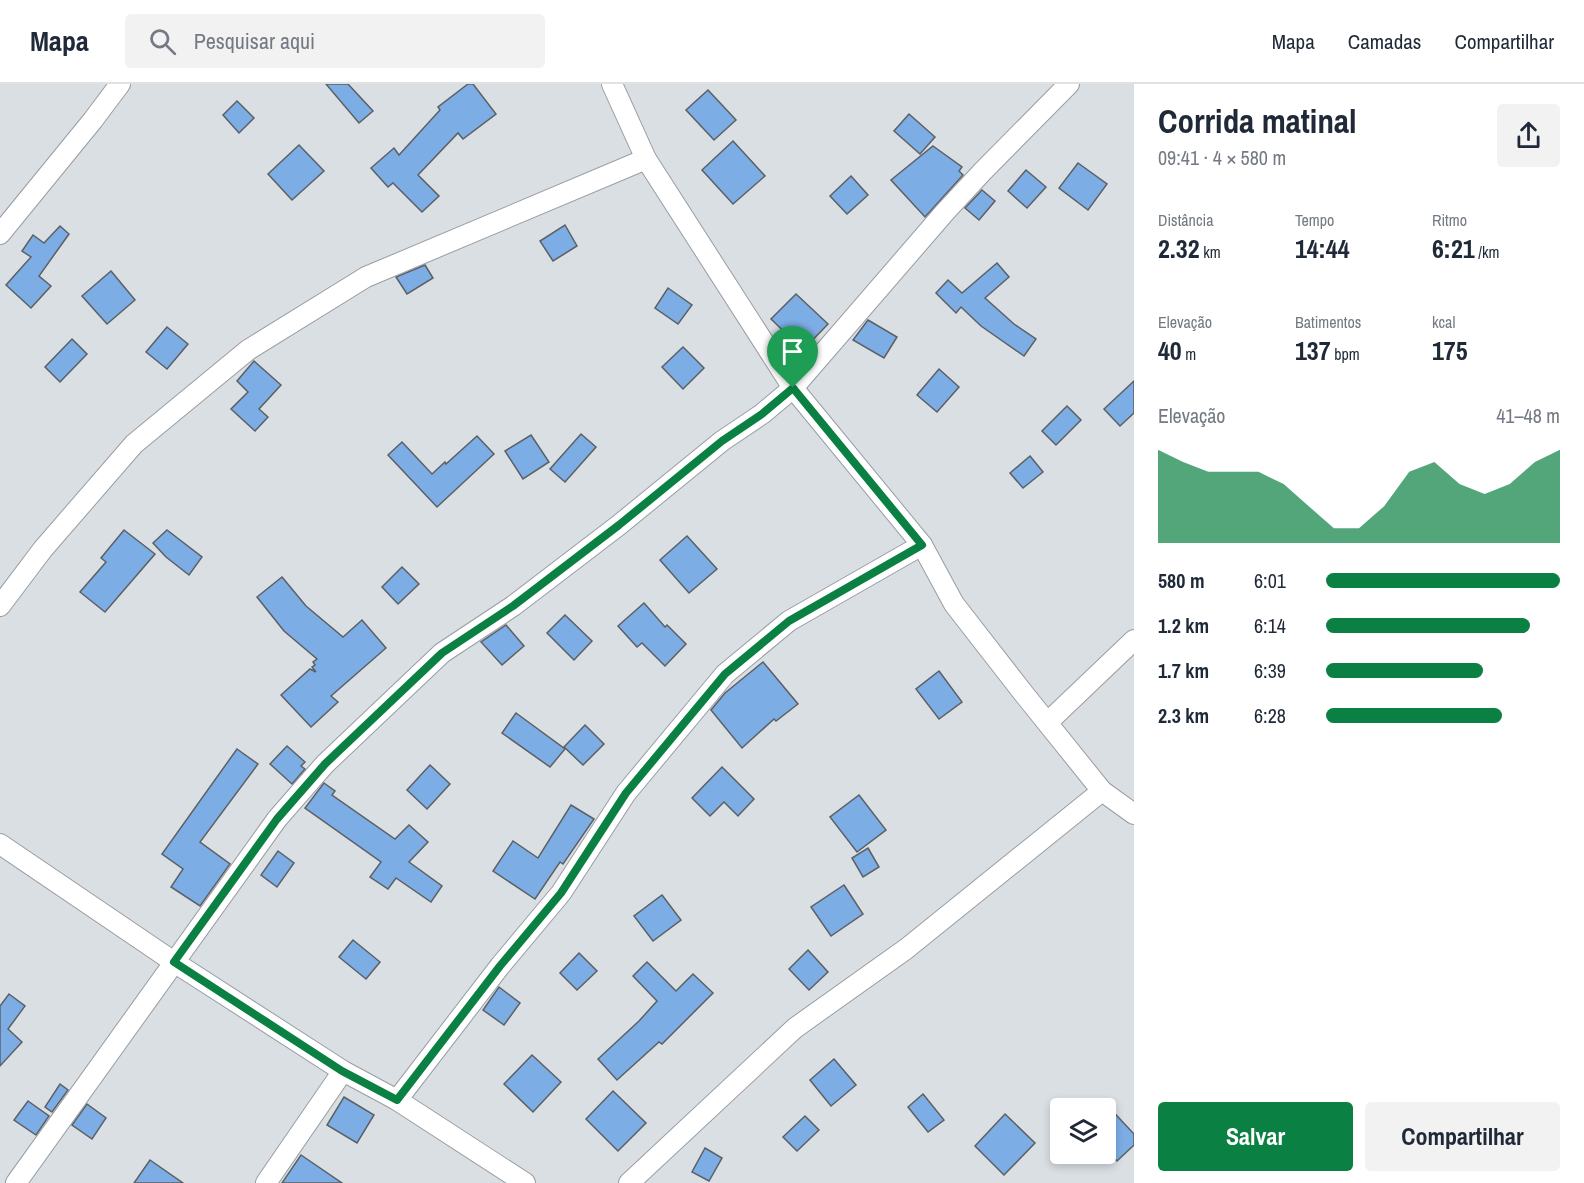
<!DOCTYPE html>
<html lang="pt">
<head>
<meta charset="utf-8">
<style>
  :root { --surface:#fff; --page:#f2f2f3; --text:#1f2937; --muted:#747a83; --line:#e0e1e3; --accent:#0b8043 }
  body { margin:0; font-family:"Archivo Narrow",sans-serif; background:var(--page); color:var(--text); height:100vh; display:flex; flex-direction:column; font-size:22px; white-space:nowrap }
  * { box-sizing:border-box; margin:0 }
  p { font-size:20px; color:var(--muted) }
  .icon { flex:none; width:33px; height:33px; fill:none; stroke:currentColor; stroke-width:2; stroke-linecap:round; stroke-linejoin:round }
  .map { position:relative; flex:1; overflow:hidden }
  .sheet { display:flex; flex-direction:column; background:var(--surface); width:450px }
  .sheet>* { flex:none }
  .fabs { position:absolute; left:1050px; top:1014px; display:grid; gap:12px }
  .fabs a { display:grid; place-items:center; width:66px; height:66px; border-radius:6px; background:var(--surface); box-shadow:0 3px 9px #0003; font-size:30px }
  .pin { position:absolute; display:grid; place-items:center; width:51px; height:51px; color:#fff; margin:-62px -26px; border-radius:50% 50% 50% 0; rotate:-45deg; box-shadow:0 0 6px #0007 }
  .pin .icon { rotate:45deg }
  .round { display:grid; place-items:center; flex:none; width:63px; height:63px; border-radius:6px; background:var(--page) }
  .overview { display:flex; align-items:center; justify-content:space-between; height:102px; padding:0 24px }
  h1 { font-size:33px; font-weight:700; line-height:45px }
  .figures { display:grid; grid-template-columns:repeat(3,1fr); gap:9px; height:102px; padding:6px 24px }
  .figures div { display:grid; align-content:center }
  .figures b { font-size:26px; font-weight:700 }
  .figures small { font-size:16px; font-weight:400 }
  .figures p { font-size:16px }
  .chart { height:168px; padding:12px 24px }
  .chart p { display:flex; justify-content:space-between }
  .chart svg { width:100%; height:108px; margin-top:6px; fill:var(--accent); opacity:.7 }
  .button { display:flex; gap:12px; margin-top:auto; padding:12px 24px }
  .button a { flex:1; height:69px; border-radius:6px; background:var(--accent); color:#fff; font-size:24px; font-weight:700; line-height:69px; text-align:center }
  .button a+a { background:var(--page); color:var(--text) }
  ul { padding:0 24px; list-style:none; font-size:20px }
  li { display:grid; grid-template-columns:96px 72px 1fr; align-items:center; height:45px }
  li i { height:15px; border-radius:8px; background:var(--accent) }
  header { display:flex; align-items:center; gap:36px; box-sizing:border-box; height:84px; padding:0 30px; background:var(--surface); border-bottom:2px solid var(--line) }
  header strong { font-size:28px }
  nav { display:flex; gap:33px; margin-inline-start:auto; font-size:21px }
  .search { width:420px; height:54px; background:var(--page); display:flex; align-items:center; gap:15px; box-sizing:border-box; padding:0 21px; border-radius:6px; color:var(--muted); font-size:22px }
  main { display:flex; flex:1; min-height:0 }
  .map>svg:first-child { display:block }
  .building { fill:#7cade5; stroke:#5c6065; stroke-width:1.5 }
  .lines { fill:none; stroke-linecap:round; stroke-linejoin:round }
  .minor-casing { stroke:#999da3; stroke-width:22 }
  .minor { stroke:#fff; stroke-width:20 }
  .route-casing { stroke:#fff; stroke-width:12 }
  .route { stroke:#0b8043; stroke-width:8 }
</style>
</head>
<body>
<header>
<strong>Mapa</strong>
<div class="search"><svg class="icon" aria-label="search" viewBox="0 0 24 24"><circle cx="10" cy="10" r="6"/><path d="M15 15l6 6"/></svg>Pesquisar aqui</div>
<nav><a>Mapa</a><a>Camadas</a><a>Compartilhar</a></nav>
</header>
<main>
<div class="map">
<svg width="1134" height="1099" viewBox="0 0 1134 1099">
  <rect width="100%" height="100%" fill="#dadfe4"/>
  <g class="building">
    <polygon points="326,0 348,0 373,27 359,39"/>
    <polygon points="468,0 473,0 496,30 463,55 458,49 418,91 439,112 422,128 393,99 388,103 371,84 394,64 399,71 440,26 438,23"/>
    <polygon points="708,6 736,36 714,56 686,26"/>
    <polygon points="237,17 254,34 239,49 223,31"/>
    <polygon points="909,30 935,53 920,70 894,47"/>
    <polygon points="733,57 765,92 733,120 702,86"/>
    <polygon points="299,61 324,87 292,116 268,90"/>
    <polygon points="933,62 962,83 959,87 963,91 925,133 891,96"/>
    <polygon points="1078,79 1107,100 1088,126 1059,104"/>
    <polygon points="1026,86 1046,103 1027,124 1008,107"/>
    <polygon points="851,92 868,111 847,130 830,112"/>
    <polygon points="982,106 995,117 979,136 965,124"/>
    <polygon points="565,141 577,162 553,177 540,157"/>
    <polygon points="60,142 69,150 39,192 51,202 31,224 6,201 31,173 22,167 33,151 44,159"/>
    <polygon points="997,179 1009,193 985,214 1014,240 1036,255 1024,272 981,242 961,223 956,229 936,209 948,196 962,209"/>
    <polygon points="425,181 433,194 407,210 396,193"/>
    <polygon points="111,187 135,216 107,240 82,212"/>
    <polygon points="668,204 692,221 678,240 655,224"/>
    <polygon points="796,210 828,240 803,266 771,235"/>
    <polygon points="868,236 897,253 884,274 853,256"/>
    <polygon points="167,243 188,260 167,285 146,268"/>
    <polygon points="72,255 87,270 60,298 45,283"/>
    <polygon points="683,263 704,284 683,305 662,283"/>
    <polygon points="254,277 281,301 259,325 268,333 255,347 231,325 248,308 237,297"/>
    <polygon points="939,285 959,303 937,328 917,311"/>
    <polygon points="1134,297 1134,329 1120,342 1104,325"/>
    <polygon points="1067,322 1081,336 1056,361 1042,347"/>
    <polygon points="581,350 596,363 565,398 550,385"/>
    <polygon points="531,351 549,378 523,395 505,367"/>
    <polygon points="477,352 494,370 437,423 388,371 402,358 432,390 445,378 446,380"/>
    <polygon points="1030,372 1043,388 1023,404 1010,389"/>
    <polygon points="124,446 155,470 105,528 80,508 106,478 101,474"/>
    <polygon points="167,446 202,473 189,491 166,473 153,459"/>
    <polygon points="687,452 717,485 689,509 660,476"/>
    <polygon points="402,483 419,500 398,520 382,503"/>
    <polygon points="282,493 306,522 343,553 362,536 386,564 331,612 338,618 311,643 281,611 310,585 316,588 312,583 315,581 313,578 317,575 284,547 257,513"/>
    <polygon points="644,519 665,543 667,541 686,560 665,582 642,559 637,563 618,542"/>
    <polygon points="565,531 592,557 574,576 547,549"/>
    <polygon points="506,541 524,562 502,581 481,558"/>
    <polygon points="763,578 798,620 776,637 774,635 742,664 711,626 725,609"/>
    <polygon points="939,587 962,618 939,635 916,605"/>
    <polygon points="516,629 565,665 550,683 502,649"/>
    <polygon points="585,641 604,660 583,681 564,663"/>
    <polygon points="287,662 305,678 301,682 305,685 292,700 270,680"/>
    <polygon points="237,665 258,680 200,758 230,780 200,822 171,803 183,785 162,770"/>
    <polygon points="430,681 450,700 427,725 407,706"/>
    <polygon points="722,683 754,715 738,732 724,718 710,732 692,714"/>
    <polygon points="324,699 335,707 332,711 395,755 409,741 428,758 409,778 442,802 431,818 396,794 388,805 370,793 381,778 305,724"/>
    <polygon points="859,711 886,746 857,768 830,733"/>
    <polygon points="571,721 594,735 563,780 560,778 535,815 493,787 513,757 538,774"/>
    <polygon points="868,764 879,783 863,793 852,774"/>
    <polygon points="278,767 294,779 277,803 261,791"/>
    <polygon points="844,801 863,830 831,852 811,823"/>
    <polygon points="662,811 681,836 653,857 634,832"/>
    <polygon points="353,856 380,878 366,895 339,873"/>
    <polygon points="808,866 828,888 809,906 789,885"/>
    <polygon points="579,869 597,887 577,906 560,889"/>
    <polygon points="647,878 676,907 693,890 713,909 662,960 659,958 617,996 598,975 639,937 657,917 633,892"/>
    <polygon points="499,903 520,919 504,941 483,926"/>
    <polygon points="9,910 25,922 8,945 22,958 0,982 0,922"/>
    <polygon points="532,971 561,998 533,1028 504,1000"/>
    <polygon points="834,975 856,1001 831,1022 810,996"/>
    <polygon points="60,1000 68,1006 52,1028 45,1023"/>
    <polygon points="613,1007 646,1039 618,1067 586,1035"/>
    <polygon points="923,1010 944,1036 928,1048 908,1023"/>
    <polygon points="344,1013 374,1031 357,1059 327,1041"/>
    <polygon points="28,1017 49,1032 36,1051 14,1036"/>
    <polygon points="87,1020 106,1034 92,1055 72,1041"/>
    <polygon points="1106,1020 1134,1050 1134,1061 1117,1077 1106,1065"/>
    <polygon points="1005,1030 1035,1059 1004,1091 975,1062"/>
    <polygon points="805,1032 819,1046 797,1067 783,1053"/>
    <polygon points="705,1064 722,1074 709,1097 692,1088"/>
    <polygon points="301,1071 342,1099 282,1099"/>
    <polygon points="150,1076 183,1099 134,1099"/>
  </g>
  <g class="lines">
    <defs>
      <g id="minor">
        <polyline points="612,0 646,75 793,304 922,461 954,520 1024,610 1102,707 1134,730"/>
        <polyline points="0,150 93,36 120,0"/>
        <polyline points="0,522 43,465 134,360 248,266 366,193 646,75"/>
        <polyline points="1048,638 1134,556"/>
        <polyline points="0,760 174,878 343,987 397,1016 525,1099"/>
        <polyline points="397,1016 500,882 561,809 626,709 725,590 789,537 922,461"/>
        <polyline points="16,1099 277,735 325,680 442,569 513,522 619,441 722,357 762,330 793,304 945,128 983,87 1069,0"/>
        <polyline points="266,1099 343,987"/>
        <polyline points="629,1099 795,944 906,865 1102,707"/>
      </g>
    </defs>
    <use href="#minor" class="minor-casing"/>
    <use href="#minor" class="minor"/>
  </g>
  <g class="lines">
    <defs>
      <polygon id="route" points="793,304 922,461 789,537 725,590 626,709 561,809 500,882 397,1016 342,987 174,878 277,735 325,680 442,569 513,522 619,441 722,357 762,330"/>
    </defs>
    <use href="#route" class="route-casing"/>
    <use href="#route" class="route"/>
  </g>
</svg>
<div class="fabs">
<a><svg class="icon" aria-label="layers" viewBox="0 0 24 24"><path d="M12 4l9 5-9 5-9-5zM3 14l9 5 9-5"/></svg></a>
</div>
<div class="pin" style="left:793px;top:304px;background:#1e9e55"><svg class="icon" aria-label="arrive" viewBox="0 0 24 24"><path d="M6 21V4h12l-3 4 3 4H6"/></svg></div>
</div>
<section class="sheet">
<div class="overview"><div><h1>Corrida matinal</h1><p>09:41 · 4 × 580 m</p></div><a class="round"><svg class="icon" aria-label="share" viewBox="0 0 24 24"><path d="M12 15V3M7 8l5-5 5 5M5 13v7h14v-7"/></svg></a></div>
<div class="figures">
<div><p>Distância</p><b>2.32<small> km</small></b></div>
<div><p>Tempo</p><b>14:44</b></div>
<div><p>Ritmo</p><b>6:21<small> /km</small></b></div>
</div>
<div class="figures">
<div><p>Elevação</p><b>40<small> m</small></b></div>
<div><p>Batimentos</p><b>137<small> bpm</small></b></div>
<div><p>kcal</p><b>175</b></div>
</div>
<div class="chart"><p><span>Elevação</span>41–48 m</p>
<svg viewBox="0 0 160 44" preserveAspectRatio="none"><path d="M0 44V6L10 11L20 15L30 15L40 15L50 20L60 29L70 38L80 38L90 29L100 15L110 11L120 20L130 24L140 20L150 11L160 6V44z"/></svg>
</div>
<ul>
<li><b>580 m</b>6:01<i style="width:100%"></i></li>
<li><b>1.2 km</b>6:14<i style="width:87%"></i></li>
<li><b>1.7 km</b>6:39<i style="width:67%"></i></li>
<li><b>2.3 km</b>6:28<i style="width:75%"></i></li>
</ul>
<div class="button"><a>Salvar</a><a>Compartilhar</a></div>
</section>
</main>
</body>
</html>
